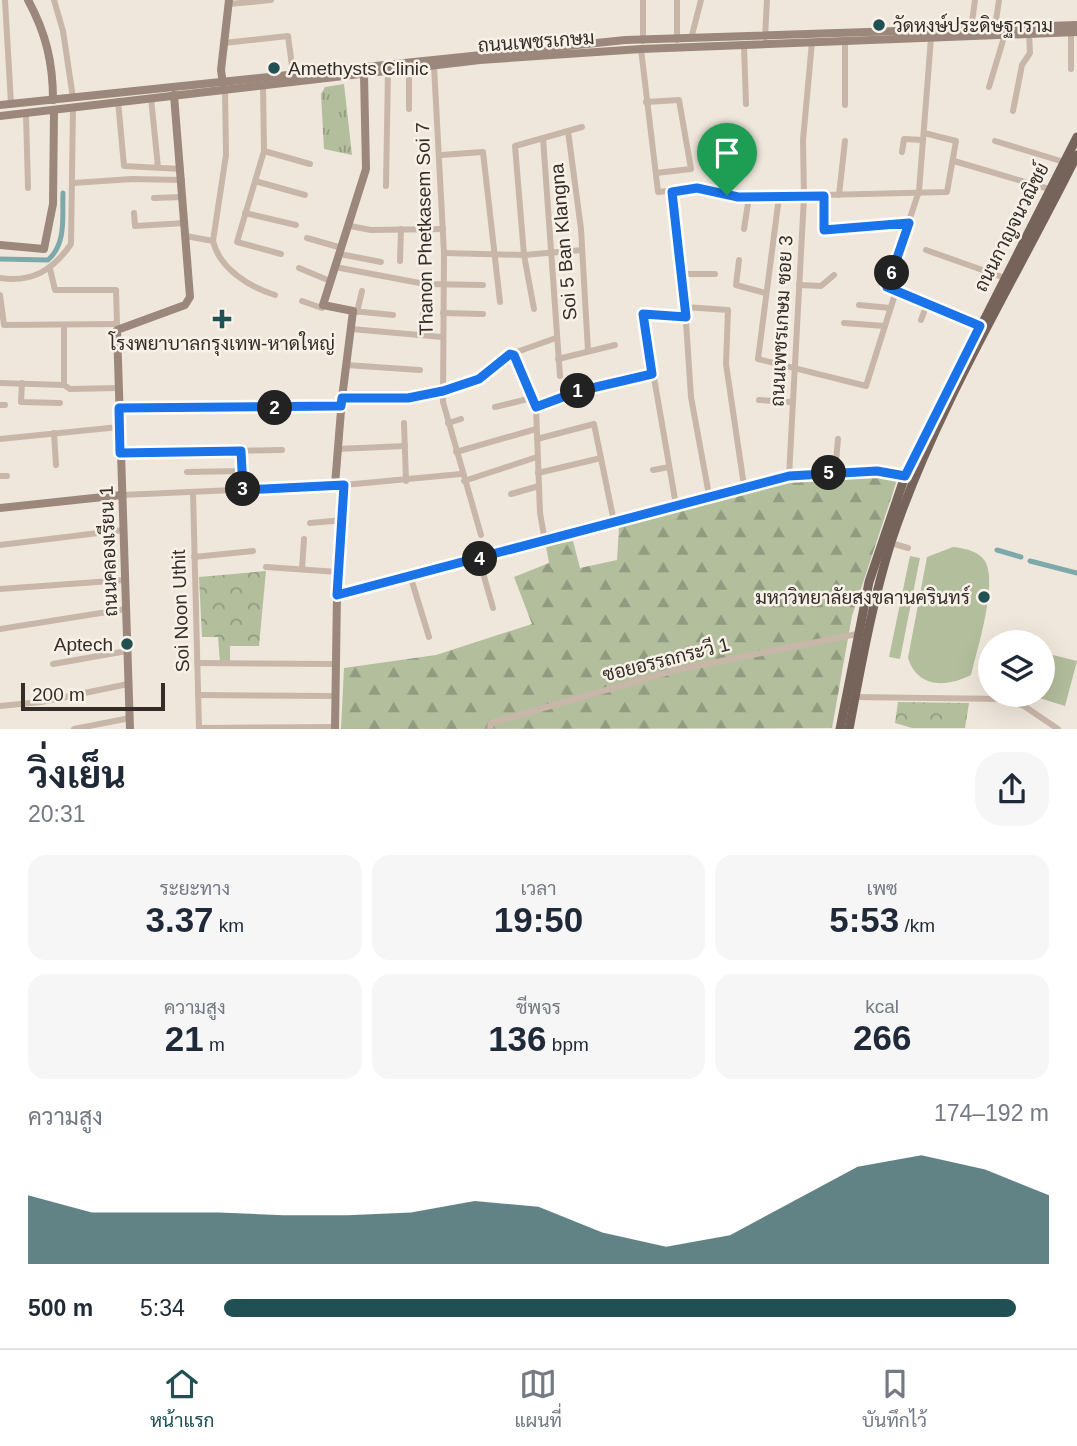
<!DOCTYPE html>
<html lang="th">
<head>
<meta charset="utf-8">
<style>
  :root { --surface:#fff; --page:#f6f6f7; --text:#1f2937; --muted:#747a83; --line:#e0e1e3; --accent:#215054 }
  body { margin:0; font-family:Arial,Sarabun,sans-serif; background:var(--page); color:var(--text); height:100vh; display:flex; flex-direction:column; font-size:26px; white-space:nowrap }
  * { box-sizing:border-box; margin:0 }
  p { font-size:23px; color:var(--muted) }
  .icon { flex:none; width:38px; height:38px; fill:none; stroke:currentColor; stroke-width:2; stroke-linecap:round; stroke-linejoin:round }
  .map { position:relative; height:729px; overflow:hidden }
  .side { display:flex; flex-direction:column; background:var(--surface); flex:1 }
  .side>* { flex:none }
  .tools { position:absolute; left:978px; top:630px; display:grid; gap:14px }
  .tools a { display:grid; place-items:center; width:77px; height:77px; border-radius:50%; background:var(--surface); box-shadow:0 7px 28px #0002; font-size:35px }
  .scale { position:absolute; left:21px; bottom:18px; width:144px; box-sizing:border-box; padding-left:7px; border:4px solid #352d28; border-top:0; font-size:19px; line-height:24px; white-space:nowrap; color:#352d28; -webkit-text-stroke:5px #f8f1e8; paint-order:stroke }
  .pin { position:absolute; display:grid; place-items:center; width:60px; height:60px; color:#fff; margin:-72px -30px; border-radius:50% 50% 50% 0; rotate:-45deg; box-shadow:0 0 7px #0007 }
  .pin .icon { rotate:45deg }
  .km { position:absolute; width:35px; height:35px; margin:-18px; border-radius:50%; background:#222; color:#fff; font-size:19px; line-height:35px; text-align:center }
  .round { display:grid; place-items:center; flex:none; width:74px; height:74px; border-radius:28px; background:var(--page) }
  .overview { display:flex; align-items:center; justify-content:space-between; height:119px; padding:0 28px }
  h1 { font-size:38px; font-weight:700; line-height:52px }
  .stats { display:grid; grid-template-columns:repeat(3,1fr); gap:10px; height:119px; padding:7px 28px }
  .stats div { display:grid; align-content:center; border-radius:18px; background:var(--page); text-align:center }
  .stats b { font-size:35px; font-weight:700 }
  .stats small { font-size:19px; font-weight:400 }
  .stats p { font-size:19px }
  .chart { height:196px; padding:14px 28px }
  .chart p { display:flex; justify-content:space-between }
  .chart svg { width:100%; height:126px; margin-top:7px; fill:var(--accent); opacity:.7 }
  ul { padding:0 28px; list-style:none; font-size:23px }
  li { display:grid; grid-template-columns:112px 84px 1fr; align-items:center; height:52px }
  li i { height:18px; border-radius:9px; background:var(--accent) }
  .tab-bar { display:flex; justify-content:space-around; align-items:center; height:98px; border-top:2px solid var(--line); background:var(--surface); font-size:19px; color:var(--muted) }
  .tab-bar a { display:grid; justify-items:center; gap:4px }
  .tab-bar .current { color:var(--accent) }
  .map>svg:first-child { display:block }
  .grass { fill:url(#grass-tufts) }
  .forest { fill:url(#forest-firs) }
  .park { fill:url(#park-crowns) }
  .garden { fill:#b3be9d }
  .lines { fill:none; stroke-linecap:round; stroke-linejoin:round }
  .canal { stroke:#7da9ab; stroke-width:5 }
  .street { stroke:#c8b7a9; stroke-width:6 }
  .secondary { stroke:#9b877b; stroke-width:8 }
  .primary { stroke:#76645b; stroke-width:9 }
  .route-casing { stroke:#fff; stroke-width:14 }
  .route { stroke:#1a73e8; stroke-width:9 }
  .poi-dot { fill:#215054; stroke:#f8f1e8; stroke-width:2.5 }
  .labels { text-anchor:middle; stroke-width:5; stroke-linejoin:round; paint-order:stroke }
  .poi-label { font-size:19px; fill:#352d28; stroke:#f8f1e8; text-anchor:start }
  .street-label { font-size:19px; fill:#352d28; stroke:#f8f1e8 }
</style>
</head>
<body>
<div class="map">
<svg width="1077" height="729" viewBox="0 0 1077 729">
  <defs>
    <pattern id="grass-tufts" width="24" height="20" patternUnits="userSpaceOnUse" patternTransform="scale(1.75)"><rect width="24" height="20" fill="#b3be9d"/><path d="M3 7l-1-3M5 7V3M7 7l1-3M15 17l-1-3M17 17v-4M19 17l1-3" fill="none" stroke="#929b80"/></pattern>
    <pattern id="forest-firs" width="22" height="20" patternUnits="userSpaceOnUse" patternTransform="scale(1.75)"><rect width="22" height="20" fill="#b3be9d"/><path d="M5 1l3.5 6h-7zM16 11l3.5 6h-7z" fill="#929b80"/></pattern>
    <pattern id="park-crowns" width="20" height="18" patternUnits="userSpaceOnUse" patternTransform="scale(1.75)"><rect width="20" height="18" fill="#b3be9d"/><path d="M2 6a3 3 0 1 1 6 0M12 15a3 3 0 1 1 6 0" fill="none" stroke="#929b80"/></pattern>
  </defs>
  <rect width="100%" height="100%" fill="#f0e7dc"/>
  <polygon class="grass" points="344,84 352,155 324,149 321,94 325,87"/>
  <polygon class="forest" points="893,476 896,483 852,616 832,728 341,729 344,668 436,655 532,624 514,577 549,563 546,546 573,541 580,568 617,560 619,527 731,491 785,478"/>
  <g class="park">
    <polygon points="266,571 259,646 230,646 230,661 220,663 218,637 202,637 199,577"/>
    <polygon points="898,702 969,703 965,728 912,728 895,723"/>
  </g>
  <g class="garden">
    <path d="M953 547C965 548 981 552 986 563 997 586 977 650 971 675 947 687 918 689 908 658L927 557Z"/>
    <polygon points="910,556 920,558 900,659 889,657"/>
    <polygon points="1049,654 1077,661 1065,706 1030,695 1043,695"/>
  </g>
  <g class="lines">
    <g class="canal">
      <path d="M0 259 48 260C67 243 62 216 63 193"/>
      <polyline points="997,550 1021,557"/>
      <polyline points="1030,561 1077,573"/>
    </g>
    <g class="street">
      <polyline points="5,0 11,104"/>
      <polyline points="54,0 63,31 73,98"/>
      <polyline points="643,0 643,41"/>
      <polyline points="677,0 677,40"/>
      <polyline points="229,4 271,0"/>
      <polyline points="995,27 999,0"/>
      <polyline points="971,29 975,0"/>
      <polyline points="1071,32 1071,69"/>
      <polyline points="765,37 767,0"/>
      <polyline points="931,38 919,191 887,287 980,326"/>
      <polyline points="691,39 701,0"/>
      <polyline points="224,43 288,36 293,73"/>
      <polyline points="744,46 746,104"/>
      <polyline points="641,49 658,192 697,188 738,197 947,192 956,141 924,133"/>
      <polyline points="434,66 444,253 443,402 481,535"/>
      <polyline points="409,68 409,109"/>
      <polyline points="263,85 264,151 237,242 281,254"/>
      <polyline points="989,87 1005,34"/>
      <polyline points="151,98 158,167"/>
      <polyline points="118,101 124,166 181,169"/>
      <polyline points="646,102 679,100 691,169 656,173"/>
      <polyline points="845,105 845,41"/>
      <polyline points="1013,111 1022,65 1030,53 1029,33"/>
      <polyline points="26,114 28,188"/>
      <polyline points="568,131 581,229 588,351"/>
      <polyline points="543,138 560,376"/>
      <polyline points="995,141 1064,162"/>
      <polyline points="264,151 310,164"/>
      <polyline points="902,152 904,139 923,140"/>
      <polyline points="441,155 483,152 500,302"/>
      <polyline points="954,161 1049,189"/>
      <polyline points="255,181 305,195"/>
      <polyline points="73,183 132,179 182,180"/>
      <polyline points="386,186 388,70"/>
      <polyline points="672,192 685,307 691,397 709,495"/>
      <polyline points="727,195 738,147"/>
      <polyline points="839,195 845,141"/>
      <polyline points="824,196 824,231 909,224"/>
      <polyline points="779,197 758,359 866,386 896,291"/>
      <polyline points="154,198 182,197"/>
      <polyline points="134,213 135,226 185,223"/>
      <polyline points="245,213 296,225"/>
      <polyline points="350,226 371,230 443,229"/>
      <polyline points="744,229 749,197"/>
      <polyline points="186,236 213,241 226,155 225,90"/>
      <polyline points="307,238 342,248"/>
      <path d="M213 241C219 268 249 287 275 295"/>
      <polyline points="926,250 1005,278"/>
      <polyline points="444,253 524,255 582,250"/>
      <polyline points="340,254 381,262"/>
      <polyline points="739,260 736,285 765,293"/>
      <polyline points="400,261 401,229"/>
      <polyline points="335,267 425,284 483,285"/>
      <polyline points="299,268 330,281"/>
      <polyline points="50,269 55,290 116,290 117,325"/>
      <polyline points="682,274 715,274"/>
      <path d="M0 278C32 283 53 270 71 244L73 108"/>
      <polyline points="799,285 821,286 834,275"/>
      <polyline points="0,295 4,325 117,324"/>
      <polyline points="302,301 322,308"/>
      <polyline points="859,305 890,308"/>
      <polyline points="685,307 728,310 726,364 744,486"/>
      <polyline points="534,309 524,255 515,146 582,127"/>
      <polyline points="353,311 393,315"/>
      <polyline points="357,312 362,291"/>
      <polyline points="443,313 483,314"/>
      <polyline points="423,318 425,284"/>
      <polyline points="921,320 927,304"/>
      <polyline points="844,323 885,326"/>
      <polyline points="64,325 64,385"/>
      <polyline points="351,329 442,337"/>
      <polyline points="514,355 536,407 540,513 545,541"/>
      <polyline points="558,359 615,345"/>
      <polyline points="346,365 420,370"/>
      <polyline points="0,383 64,385 70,389 118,388"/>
      <polyline points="22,383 21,402 60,403"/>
      <polyline points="342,398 408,398 443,391 479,379 511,354 556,338"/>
      <polyline points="759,400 792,402"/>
      <polyline points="0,405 5,405"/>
      <polyline points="495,407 532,398"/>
      <polyline points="536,407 579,391 652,374"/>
      <polyline points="119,408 341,406"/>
      <polyline points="404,423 406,481"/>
      <polyline points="448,423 461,419"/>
      <polyline points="54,433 56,465"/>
      <polyline points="0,439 119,427"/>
      <polyline points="537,439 594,424 614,522"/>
      <polyline points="337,449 405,446"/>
      <polyline points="241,451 243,490"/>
      <polyline points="456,452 536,429"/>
      <polyline points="120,453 282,450"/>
      <polyline points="653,470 669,467"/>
      <polyline points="187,472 242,471"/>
      <polyline points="538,473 601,458"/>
      <polyline points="835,473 838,439"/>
      <polyline points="0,476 7,476"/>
      <polyline points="789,476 804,197 803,140 812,42"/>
      <polyline points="464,481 537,457"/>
      <polyline points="193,492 199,729"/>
      <polyline points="511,494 539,486"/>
      <polyline points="122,495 344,485 461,474"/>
      <polyline points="676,505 643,314 686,317"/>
      <polyline points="310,523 344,520"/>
      <polyline points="891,543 908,548"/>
      <polyline points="0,545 123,530"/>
      <polyline points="194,557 253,551"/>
      <polyline points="479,559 493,608"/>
      <polyline points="266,567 338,572"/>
      <polyline points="302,569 304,539"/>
      <polyline points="410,575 429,637"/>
      <polyline points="0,589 125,580"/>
      <polyline points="337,595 789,476 877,472 905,476"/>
      <polyline points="0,629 126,609"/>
      <polyline points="197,663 336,664"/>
      <polyline points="53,664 127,651"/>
      <polyline points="198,695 336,696"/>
      <polyline points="855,697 1004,699 1024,706 1058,729"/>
      <polyline points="0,706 41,702 128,684"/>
      <polyline points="199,728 335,727"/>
      <polyline points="74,729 130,718"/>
      <polyline points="490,729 491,723 676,670 857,634"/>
    </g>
    <g class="secondary">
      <path d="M28 0C46 33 53 63 53 100"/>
      <polyline points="223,84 221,70 229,0"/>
      <polyline points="0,105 625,40 1077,25"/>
      <polyline points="0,116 480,60 641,49 1077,32"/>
      <polyline points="0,245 44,249 53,204 54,112"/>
      <polyline points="335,485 342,398 353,311 323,305 366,169 364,74"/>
      <polyline points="0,508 122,495"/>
      <polyline points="130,729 117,330 185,305 190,297 174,95"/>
      <polyline points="335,729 337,595 344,485"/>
    </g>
    <g class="primary">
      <polyline points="840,729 869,582 905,476 1077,137"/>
      <path d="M849 729C861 666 872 603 891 542 934 411 1015 280 1077 155"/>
    </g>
  </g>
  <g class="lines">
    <defs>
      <polygon id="route" points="697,188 738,197 824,196 824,230 909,223 887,287 980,326 905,476 877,471 789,476 337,595 344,485 243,490 241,451 120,453 119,408 341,406 342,398 408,398 443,391 479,379 510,354 514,355 536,407 579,391 652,374 643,314 686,317 672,192"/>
    </defs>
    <use href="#route" class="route-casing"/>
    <use href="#route" class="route"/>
  </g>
  <g class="poi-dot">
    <circle cx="879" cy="25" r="7"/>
    <circle cx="274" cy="68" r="7"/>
    <path d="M218.5 308.5h7v7h7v7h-7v7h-7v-7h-7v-7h7z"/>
    <circle cx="984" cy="597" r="7"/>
    <circle cx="127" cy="644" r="7"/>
  </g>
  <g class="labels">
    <g class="poi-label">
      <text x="893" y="32">วัดหงษ์ประดิษฐาราม</text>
      <text x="288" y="75">Amethysts Clinic</text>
      <text x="222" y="350" text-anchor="middle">โรงพยาบาลกรุงเทพ-หาดใหญ่</text>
      <text x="970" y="604" text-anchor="end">มหาวิทยาลัยสงขลานครินทร์</text>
      <text x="113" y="651" text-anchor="end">Aptech</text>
    </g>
    <g class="street-label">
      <text transform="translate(536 41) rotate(-4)" y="7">ถนนเพชรเกษม</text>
      <text transform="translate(1011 227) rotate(-63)" y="7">ถนนกาญจนวณิชย์</text>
      <text transform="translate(424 229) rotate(-91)" y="7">Thanon Phetkasem Soi 7</text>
      <text transform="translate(563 242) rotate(-95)" y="7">Soi 5 Ban Klangna</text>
      <text transform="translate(781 321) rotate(-87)" y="7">ถนนเพชรเกษม ซอย 3</text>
      <text transform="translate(108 551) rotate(-92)" y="7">ถนนคลองเรียน 1</text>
      <text transform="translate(180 611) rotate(-92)" y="7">Soi Noon Uthit</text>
      <text transform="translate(666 659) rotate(-14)" y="7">ซอยอรรถกระวี 1</text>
    </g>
  </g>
</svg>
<div class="tools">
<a><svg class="icon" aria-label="layers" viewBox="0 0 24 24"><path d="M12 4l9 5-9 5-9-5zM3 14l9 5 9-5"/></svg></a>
</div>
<div class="scale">200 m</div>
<div class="pin" style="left:727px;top:195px;background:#1e9e55"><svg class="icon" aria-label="arrive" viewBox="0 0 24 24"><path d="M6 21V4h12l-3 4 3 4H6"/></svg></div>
<b class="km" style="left:578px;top:391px">1</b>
<b class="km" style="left:275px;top:408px">2</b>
<b class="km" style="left:243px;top:489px">3</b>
<b class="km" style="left:480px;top:559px">4</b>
<b class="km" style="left:829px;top:473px">5</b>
<b class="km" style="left:892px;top:273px">6</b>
</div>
<section class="side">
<div class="overview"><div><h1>วิ่งเย็น</h1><p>20:31</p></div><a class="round"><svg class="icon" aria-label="share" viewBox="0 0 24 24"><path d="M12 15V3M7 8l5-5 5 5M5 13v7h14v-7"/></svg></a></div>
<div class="stats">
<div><p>ระยะทาง</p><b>3.37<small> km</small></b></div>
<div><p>เวลา</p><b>19:50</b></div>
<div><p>เพซ</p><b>5:53<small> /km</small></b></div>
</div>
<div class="stats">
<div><p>ความสูง</p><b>21<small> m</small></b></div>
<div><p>ชีพจร</p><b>136<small> bpm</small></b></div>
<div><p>kcal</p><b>266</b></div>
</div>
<div class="chart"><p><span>ความสูง</span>174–192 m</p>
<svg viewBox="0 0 160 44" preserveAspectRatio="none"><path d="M0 44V20L10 26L20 26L30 26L40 27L50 27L60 26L70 22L80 24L90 33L100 38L110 34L120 22L130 10L140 6L150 11L160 20V44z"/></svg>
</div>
<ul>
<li><b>500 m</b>5:34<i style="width:96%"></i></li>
</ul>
</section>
<nav class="tab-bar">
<a class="current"><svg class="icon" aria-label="home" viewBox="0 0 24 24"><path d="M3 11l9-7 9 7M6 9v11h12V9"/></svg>หน้าแรก</a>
<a><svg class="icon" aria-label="map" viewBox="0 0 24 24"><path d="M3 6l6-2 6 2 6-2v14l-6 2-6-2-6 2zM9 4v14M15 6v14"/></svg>แผนที่</a>
<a><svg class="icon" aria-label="saved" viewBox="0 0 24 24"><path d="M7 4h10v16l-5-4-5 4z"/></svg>บันทึกไว้</a>
</nav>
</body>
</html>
